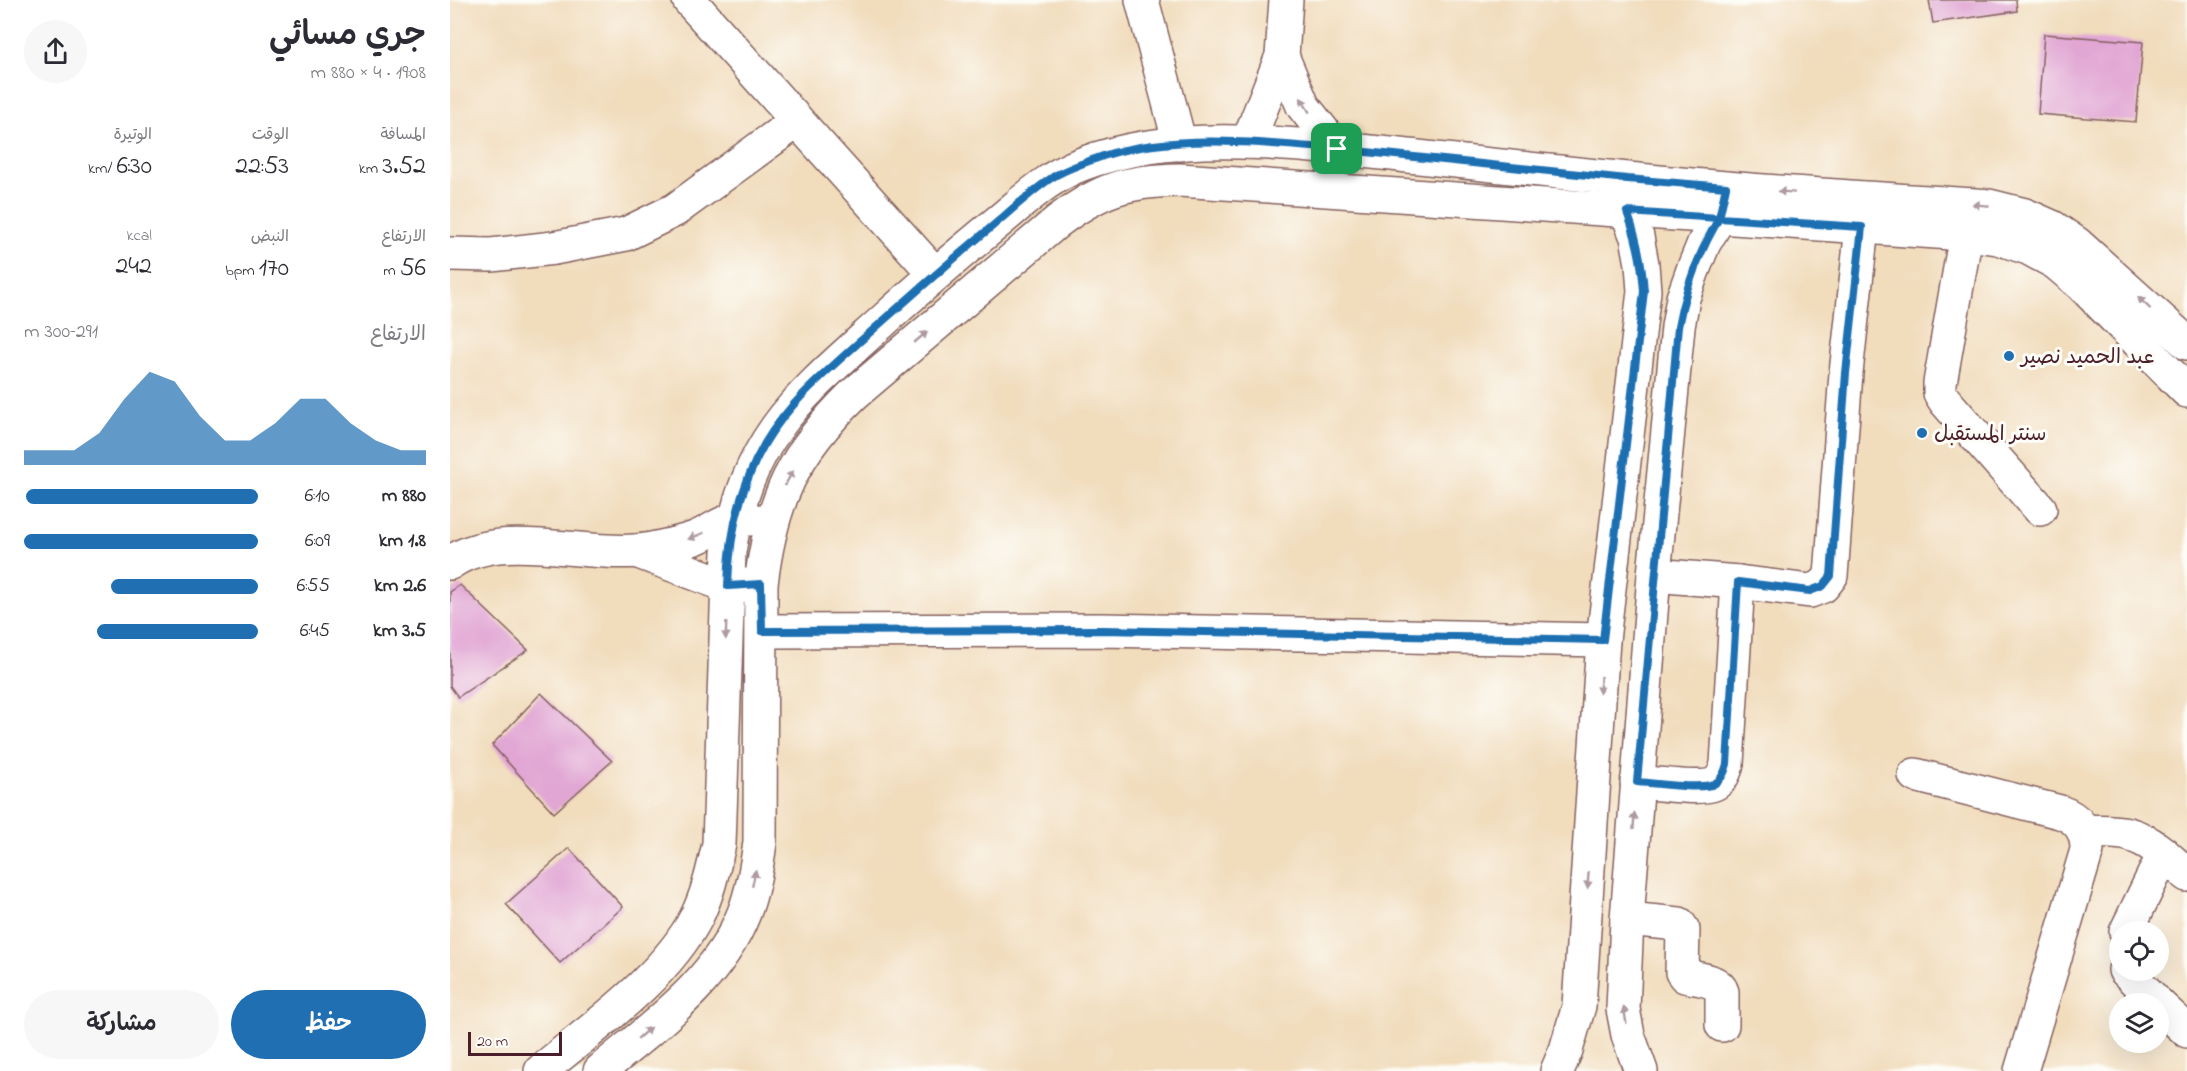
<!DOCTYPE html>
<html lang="ar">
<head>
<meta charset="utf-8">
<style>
  :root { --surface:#fff; --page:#f7f7f7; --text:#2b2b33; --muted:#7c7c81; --accent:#1f6fb2 }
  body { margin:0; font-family:"Indie Flower","Playpen Sans Arabic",sans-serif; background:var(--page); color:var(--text); direction:rtl; height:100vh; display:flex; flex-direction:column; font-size:22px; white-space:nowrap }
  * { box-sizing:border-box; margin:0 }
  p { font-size:20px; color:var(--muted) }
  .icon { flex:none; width:33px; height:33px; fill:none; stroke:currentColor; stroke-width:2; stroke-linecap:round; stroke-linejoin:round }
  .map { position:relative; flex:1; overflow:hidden; direction:ltr }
  .drawer { display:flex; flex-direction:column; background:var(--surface); width:450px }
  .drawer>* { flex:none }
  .controls { position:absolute; left:1659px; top:921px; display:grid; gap:12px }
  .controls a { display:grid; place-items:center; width:60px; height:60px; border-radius:50%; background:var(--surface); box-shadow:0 6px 24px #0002; font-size:30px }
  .scale { position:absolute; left:18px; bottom:15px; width:94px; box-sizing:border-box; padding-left:6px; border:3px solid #4a1f2b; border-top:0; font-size:16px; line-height:21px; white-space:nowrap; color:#4a1f2b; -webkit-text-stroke:4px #fdfcf7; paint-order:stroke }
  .pin { position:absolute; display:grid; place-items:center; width:51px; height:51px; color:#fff; margin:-26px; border-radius:12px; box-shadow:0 3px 9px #0006 }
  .round { display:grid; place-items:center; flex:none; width:63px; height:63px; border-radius:32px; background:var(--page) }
  .overview { display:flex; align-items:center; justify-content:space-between; height:102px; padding:0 24px }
  h1 { font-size:33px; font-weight:600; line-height:45px }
  .stats { display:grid; grid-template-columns:repeat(3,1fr); gap:9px; height:102px; padding:6px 24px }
  .stats div { display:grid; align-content:center }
  .stats b { font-size:26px; font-weight:600 }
  .stats small { font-size:16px; font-weight:400 }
  .stats p { font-size:16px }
  .chart { height:168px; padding:12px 24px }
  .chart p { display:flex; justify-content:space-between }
  .chart svg { width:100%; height:108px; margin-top:6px; fill:var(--accent); opacity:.7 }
  .cta { display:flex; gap:12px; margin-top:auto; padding:12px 24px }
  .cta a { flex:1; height:69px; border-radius:36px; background:var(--accent); color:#fff; font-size:24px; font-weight:600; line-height:69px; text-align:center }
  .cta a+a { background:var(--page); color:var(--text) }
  ul { padding:0 24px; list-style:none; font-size:20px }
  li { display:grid; grid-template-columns:96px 72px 1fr; align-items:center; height:45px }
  li i { height:15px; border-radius:8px; background:var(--accent) }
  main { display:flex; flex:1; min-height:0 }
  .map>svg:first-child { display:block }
  .building { fill:#e1a6d4 }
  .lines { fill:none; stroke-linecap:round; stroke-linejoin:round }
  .minor-casing { stroke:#84615e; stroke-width:36 }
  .minor { stroke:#fff; stroke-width:33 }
  .oneway { fill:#ae9aa0 }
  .route-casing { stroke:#fff; stroke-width:12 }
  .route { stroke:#1f6fb2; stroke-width:8 }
  .poi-dot { fill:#1f6fb2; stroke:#fdfcf7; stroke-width:2 }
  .labels { text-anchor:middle; stroke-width:6; stroke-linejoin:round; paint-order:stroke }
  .poi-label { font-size:21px; fill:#4a1f2b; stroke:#fdfcf7; text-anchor:start }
</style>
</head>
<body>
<main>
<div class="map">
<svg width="1737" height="1071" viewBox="0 0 1737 1071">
  <rect width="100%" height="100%" fill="#fdfcf7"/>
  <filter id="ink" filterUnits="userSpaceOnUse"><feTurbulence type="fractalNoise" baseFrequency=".0167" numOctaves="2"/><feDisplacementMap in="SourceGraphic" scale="12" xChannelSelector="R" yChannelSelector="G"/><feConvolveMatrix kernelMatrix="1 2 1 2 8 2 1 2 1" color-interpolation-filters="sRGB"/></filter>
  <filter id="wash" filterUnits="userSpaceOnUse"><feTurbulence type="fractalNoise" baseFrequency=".008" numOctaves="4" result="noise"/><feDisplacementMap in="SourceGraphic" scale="24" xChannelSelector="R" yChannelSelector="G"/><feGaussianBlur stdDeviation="1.35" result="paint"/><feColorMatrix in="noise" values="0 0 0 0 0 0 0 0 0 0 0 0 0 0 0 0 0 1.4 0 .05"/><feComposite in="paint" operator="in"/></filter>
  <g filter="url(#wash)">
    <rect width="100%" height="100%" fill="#f1dcbc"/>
    <g id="blocks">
      <g class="building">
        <polygon points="1479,0 1566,0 1567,11 1483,23"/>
        <polygon points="1594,34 1693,42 1686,122 1588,114"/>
        <polygon points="10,585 78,650 8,697 0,686 0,592"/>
        <polygon points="91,693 162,761 104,813 42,745"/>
        <polygon points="119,848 173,907 110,963 56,904"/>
      </g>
    </g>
  </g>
  <g filter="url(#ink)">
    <use href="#blocks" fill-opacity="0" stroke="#84615e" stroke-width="1.5"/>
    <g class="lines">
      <defs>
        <g id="minor">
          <polyline points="239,0 485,274"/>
          <polyline points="692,0 730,144"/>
          <polyline points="832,56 853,106 887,149 886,161"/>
          <polyline points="798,142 832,56 836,0"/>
          <polyline points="1516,234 1490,383 1490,393 1495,401 1590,509"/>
          <polyline points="0,254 41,255 104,248 176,234 225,210 347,121"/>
          <polyline points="186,551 278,586 298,585"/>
          <path d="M0 563C48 528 130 556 186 551 200 550 231 543 245 538 267 529 275 517 300 519"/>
          <polyline points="1288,582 1360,591 1373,586 1381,576 1396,373 1412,227"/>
          <polyline points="312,631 652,630 1153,640"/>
          <path d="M1465 775 1610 812C1628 818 1637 830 1637 850L1571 1071"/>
          <path d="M1187 782C1203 783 1251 790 1264 784 1272 780 1275 772 1277 764L1288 582 1204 575"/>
          <path d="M1634 831C1648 832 1664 831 1678 834 1701 840 1720 859 1737 875"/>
          <path d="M1177 919 1229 924 1233 930 1232 972 1235 976C1246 979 1268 979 1272 992V1025"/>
          <polyline points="1676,932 1714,854"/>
          <polyline points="1675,970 1708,1004"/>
          <polyline points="1708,1004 1737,1031"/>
          <path d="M91 1071C143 1027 214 979 246 918 258 894 263 870 269 844L279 552C297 436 350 396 432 322 470 287 509 254 548 222 575 200 599 176 632 164 728 127 850 145 950 155 1023 163 1095 171 1168 178 1291 191 1416 198 1539 206L1575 215 1602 227 1627 244 1737 343"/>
          <path d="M150 1071C204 1025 267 982 294 913 303 890 307 866 310 842L311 584C321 500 344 452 404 394L608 221C651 189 676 181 730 180L1516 234 1548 238 1578 248 1606 263 1631 284 1737 391"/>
          <polyline points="1107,1071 1116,1050 1129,1006 1153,640 1194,291 1192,264 1187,237 1177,212 1177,191"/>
          <polyline points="1191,1071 1178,1035 1173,1009 1177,919 1204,575 1228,327 1233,298 1243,270 1254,243 1269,218 1273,199"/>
        </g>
      </defs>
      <use href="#minor" class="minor-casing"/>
      <use href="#minor" class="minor"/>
    </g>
    <defs><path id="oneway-solid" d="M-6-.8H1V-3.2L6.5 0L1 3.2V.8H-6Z" transform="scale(1.5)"/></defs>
    <g class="oneway">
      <use href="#oneway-solid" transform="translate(855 105) rotate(-121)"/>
      <use href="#oneway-solid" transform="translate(1336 192) rotate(-176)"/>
      <use href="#oneway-solid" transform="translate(1531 205) rotate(-175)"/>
      <use href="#oneway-solid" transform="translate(1694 303) rotate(-137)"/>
      <use href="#oneway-solid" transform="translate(471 337) rotate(-40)"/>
      <use href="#oneway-solid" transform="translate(339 478) rotate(-62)"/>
      <use href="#oneway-solid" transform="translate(246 536) rotate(158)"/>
      <use href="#oneway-solid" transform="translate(276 631) rotate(92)"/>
      <use href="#oneway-solid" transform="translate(1150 685) rotate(94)"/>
      <use href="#oneway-solid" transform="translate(1184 821) rotate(-86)"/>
      <use href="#oneway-solid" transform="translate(304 878) rotate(-78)"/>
      <use href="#oneway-solid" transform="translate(1138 880) rotate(94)"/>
      <use href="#oneway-solid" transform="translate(1175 1015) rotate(-99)"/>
      <use href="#oneway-solid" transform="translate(194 1033) rotate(-41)"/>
    </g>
  </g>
  <g class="lines" filter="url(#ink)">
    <defs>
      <path id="route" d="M887 149C814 143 724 133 653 156 637 162 618 168 603 177 581 191 554 217 533 234 490 270 449 307 407 344 374 374 338 404 315 443 289 488 279 535 278 586L311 584 312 631 652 630 1153 640 1194 291C1192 263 1187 238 1177 212L1269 218C1249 253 1235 287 1228 327L1187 782C1203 783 1251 790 1264 784 1272 780 1275 772 1277 764L1288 582 1360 591 1373 586 1381 576 1396 373 1412 227 1269 218 1276 187 1177 179 887 149"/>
    </defs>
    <use href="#route" class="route-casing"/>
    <use href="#route" class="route"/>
  </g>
  <g class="poi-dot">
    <circle cx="1559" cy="356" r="6"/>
    <circle cx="1472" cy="433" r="6"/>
  </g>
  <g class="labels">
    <g class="poi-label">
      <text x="1571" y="363">عبد الحميد نصير</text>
      <text x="1484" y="440">سنتر المستقبل</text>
    </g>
  </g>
</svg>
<div class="controls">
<a><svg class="icon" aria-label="locate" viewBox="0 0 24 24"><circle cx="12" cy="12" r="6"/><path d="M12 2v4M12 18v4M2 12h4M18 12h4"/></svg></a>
<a><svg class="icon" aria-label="layers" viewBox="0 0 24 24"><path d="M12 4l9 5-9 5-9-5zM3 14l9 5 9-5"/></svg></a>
</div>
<div class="scale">20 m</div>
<div class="pin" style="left:887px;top:149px;background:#1e9e55"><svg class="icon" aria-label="arrive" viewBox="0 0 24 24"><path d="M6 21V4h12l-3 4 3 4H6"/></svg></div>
</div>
<section class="drawer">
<div class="overview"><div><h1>جري مسائي</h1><p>19:08 · 4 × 880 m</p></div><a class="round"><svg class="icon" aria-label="share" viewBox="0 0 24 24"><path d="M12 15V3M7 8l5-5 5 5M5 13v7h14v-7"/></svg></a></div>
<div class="stats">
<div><p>المسافة</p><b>3.52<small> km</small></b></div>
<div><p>الوقت</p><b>22:53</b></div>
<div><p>الوتيرة</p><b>6:30<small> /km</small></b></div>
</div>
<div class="stats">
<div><p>الارتفاع</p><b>56<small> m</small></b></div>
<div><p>النبض</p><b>170<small> bpm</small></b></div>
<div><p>kcal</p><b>242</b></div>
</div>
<div class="chart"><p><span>الارتفاع</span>291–300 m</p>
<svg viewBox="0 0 160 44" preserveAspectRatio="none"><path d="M0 44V38L10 38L20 38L30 31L40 17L50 6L60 10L70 24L80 34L90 34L100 27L110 17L120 17L130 27L140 34L150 38L160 38V44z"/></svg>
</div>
<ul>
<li><b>880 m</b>6:10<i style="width:99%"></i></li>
<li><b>1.8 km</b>6:09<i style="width:100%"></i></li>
<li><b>2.6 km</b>6:55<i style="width:63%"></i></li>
<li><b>3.5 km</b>6:45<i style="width:69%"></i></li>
</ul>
<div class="cta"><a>حفظ</a><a>مشاركة</a></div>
</section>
</main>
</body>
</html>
